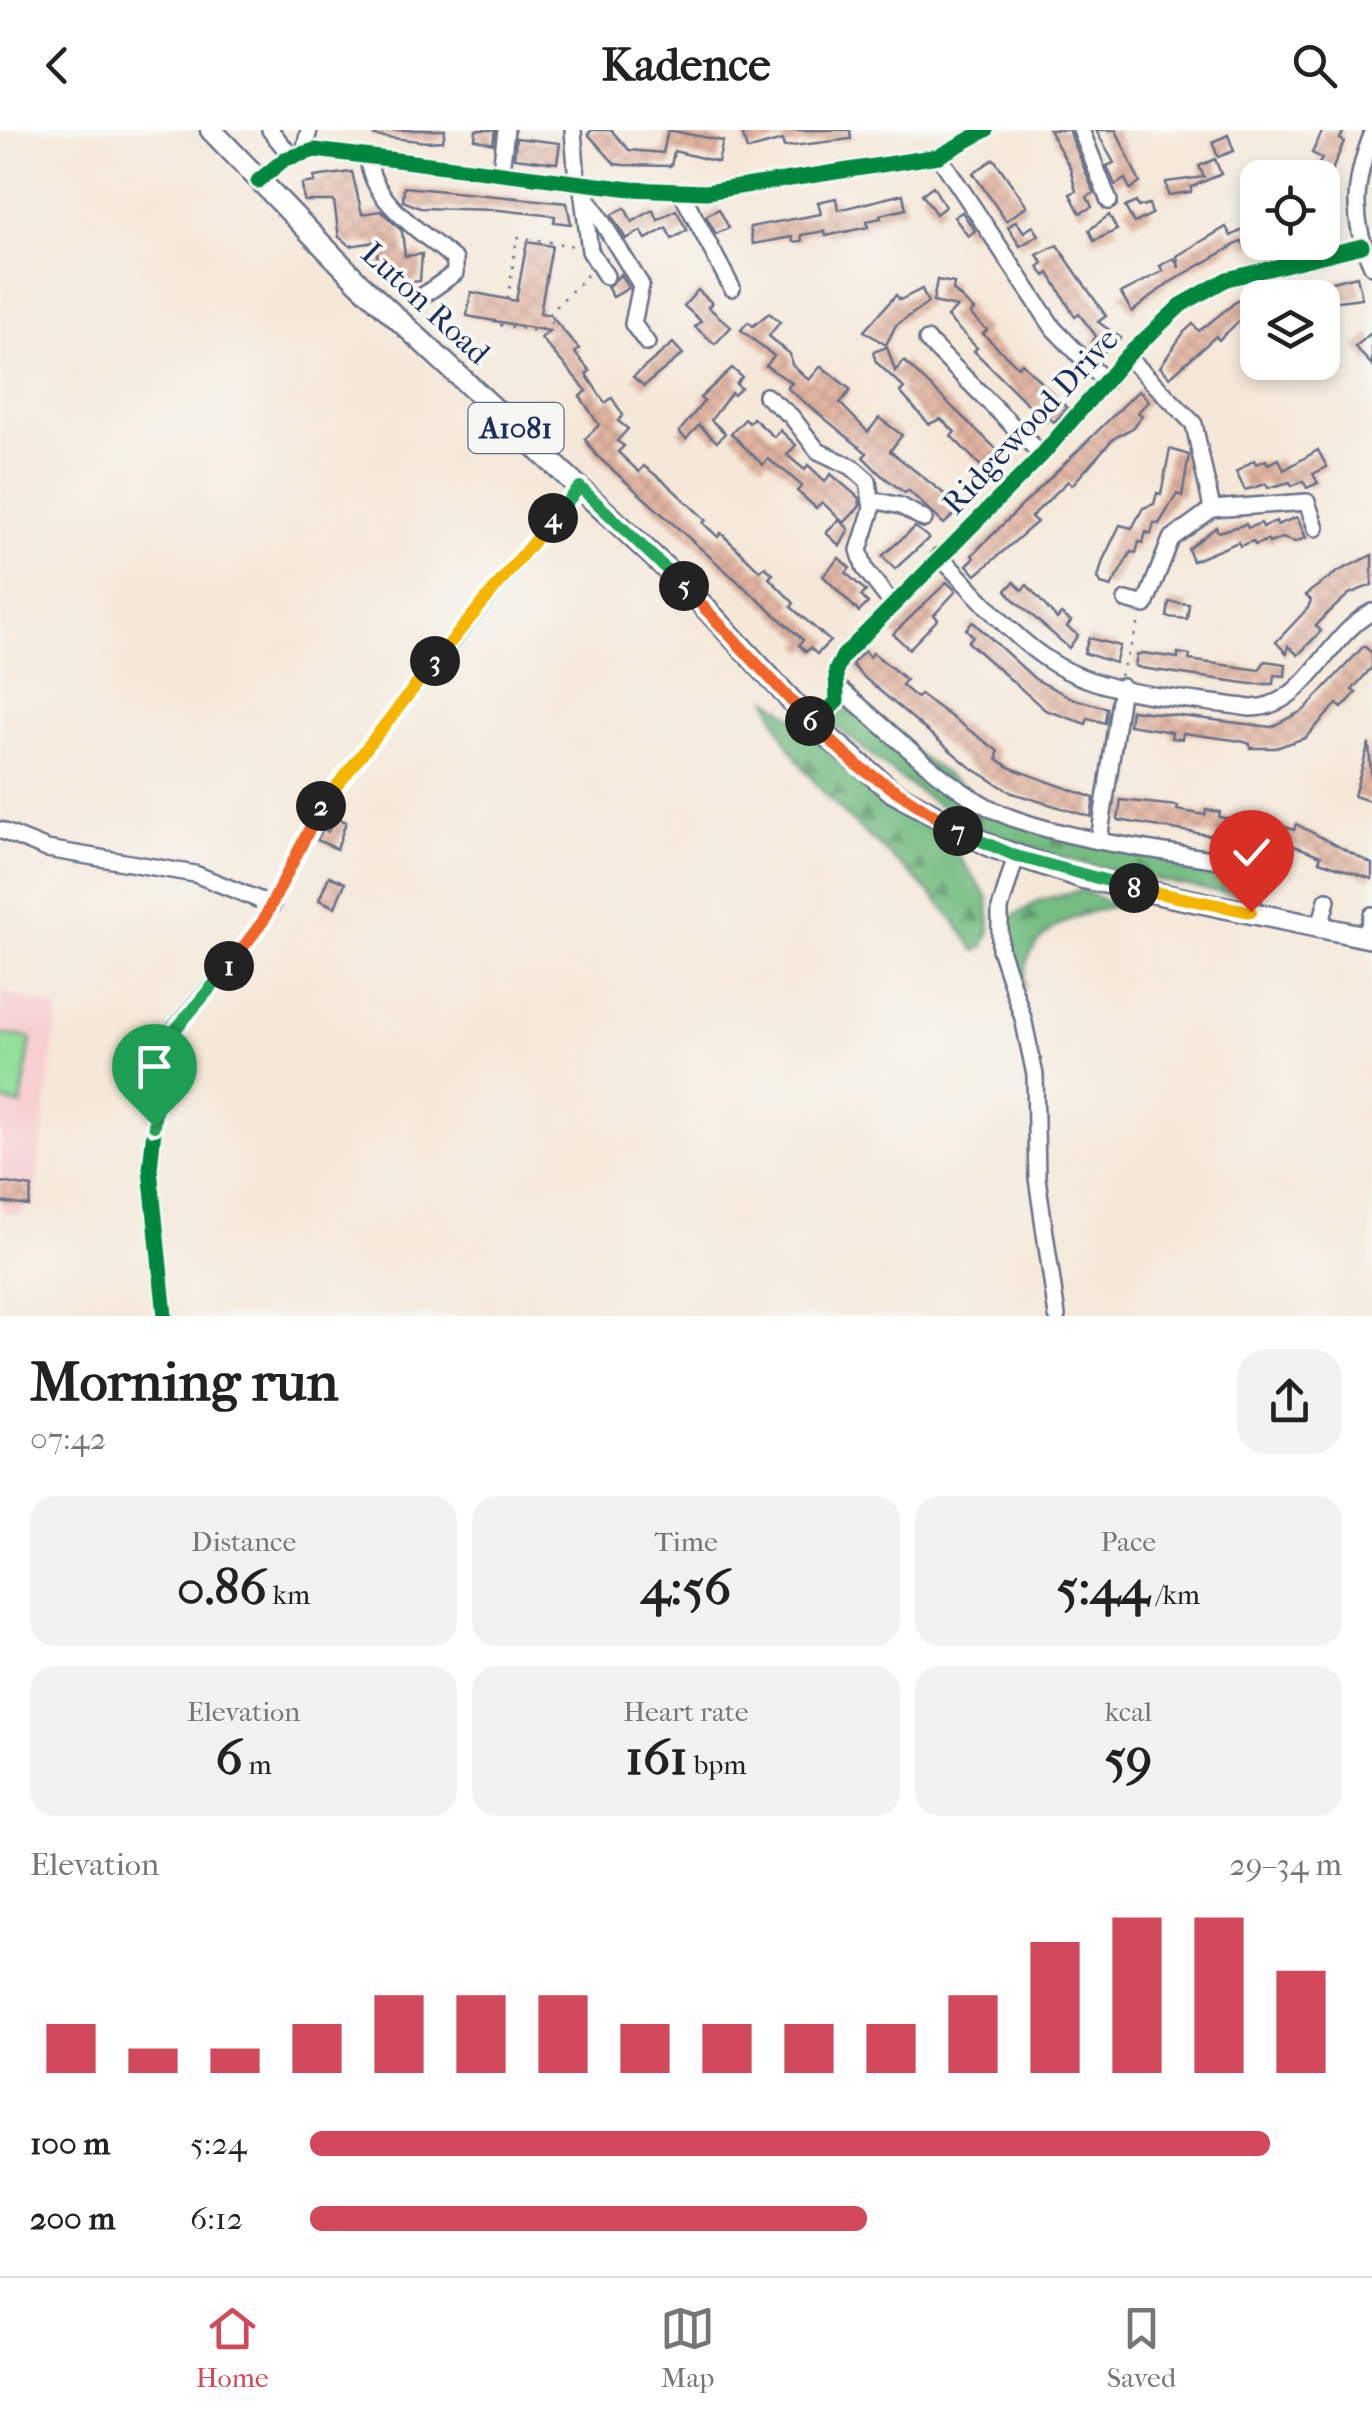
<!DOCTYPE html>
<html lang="en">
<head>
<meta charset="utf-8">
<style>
  :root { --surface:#fff; --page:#f2f2f2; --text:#222; --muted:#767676; --line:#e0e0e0; --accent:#d1495b }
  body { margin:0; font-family:"IM FELL French Canon",serif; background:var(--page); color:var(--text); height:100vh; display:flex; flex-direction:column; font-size:38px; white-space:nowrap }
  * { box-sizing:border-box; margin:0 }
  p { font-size:32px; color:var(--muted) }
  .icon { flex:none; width:55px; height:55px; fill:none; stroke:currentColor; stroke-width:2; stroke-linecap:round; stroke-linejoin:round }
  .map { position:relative; height:1186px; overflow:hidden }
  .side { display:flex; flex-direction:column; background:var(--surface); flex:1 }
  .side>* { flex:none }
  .tools { position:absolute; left:1240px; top:30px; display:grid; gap:20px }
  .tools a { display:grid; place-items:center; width:100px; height:100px; border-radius:20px; background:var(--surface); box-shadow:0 5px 15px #0003; font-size:50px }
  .pin { position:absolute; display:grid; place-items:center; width:85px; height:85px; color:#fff; margin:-102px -42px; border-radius:50% 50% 50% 0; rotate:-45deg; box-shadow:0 0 10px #0007 }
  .pin .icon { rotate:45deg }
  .km { position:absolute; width:50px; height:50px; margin:-25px; border-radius:50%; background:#222; color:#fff; font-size:28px; line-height:50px; text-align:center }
  .round { display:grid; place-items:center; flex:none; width:105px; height:105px; border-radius:30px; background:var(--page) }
  .headline { display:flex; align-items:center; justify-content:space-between; height:170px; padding:0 30px }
  h1 { font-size:55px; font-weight:700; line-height:75px }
  .metrics { display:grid; grid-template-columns:repeat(3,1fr); gap:15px; height:170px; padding:10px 30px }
  .metrics div { display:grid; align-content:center; border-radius:25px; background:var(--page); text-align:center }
  .metrics b { font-size:50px; font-weight:700 }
  .metrics small { font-size:28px; font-weight:400 }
  .metrics p { font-size:28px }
  .chart { height:280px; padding:20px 30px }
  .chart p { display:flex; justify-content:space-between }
  .chart svg { width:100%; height:180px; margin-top:10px; stroke:var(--accent); stroke-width:6 }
  ul { padding:0 30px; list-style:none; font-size:32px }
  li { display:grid; grid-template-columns:160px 120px 1fr; align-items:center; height:75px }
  li i { height:25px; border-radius:12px; background:var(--accent) }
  header { display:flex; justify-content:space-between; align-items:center; height:130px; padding:0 30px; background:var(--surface); font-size:45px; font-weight:700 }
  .menu { display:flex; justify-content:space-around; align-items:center; height:140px; border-top:2px solid var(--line); background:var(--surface); font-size:28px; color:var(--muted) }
  .menu a { display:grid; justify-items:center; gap:5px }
  .menu .current { color:var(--accent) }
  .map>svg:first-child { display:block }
  .built { fill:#f7cfd1 }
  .forest { fill:url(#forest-firs); stroke:#487670; stroke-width:2.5 }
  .pitch { fill:#93de9a; stroke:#57867c; stroke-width:2.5 }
  .building { fill:url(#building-cross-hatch) }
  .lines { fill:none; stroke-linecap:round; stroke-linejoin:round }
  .minor-casing { stroke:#677089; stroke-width:20 }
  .major-casing { stroke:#677089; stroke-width:25 }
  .path { stroke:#677089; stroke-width:2.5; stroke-dasharray:2.5 8; stroke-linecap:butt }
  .minor { stroke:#fff; stroke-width:15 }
  .major { stroke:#fff; stroke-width:20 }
  .cycleway-casing { stroke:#f6f6f2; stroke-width:21 }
  .cycleway { stroke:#00873e; stroke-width:15 }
  .split-1-casing { stroke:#fff; stroke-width:20 }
  .split-2-casing { stroke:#fff; stroke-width:20 }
  .split-3-casing { stroke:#fff; stroke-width:20 }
  .split-4-casing { stroke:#fff; stroke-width:20 }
  .split-5-casing { stroke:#fff; stroke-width:20 }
  .split-6-casing { stroke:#fff; stroke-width:20 }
  .split-7-casing { stroke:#fff; stroke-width:20 }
  .split-8-casing { stroke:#fff; stroke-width:20 }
  .split-9-casing { stroke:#fff; stroke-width:20 }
  .split-1 { stroke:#22a559; stroke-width:12 }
  .split-2 { stroke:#f0652b; stroke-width:12 }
  .split-3 { stroke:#f5b400; stroke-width:12 }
  .split-4 { stroke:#f5b400; stroke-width:12 }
  .split-5 { stroke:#22a559; stroke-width:12 }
  .split-6 { stroke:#f0652b; stroke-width:12 }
  .split-7 { stroke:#f0652b; stroke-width:12 }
  .split-8 { stroke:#22a559; stroke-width:12 }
  .split-9 { stroke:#f5b400; stroke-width:12 }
  .labels { text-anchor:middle; stroke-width:8; stroke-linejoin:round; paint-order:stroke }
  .shield { fill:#f6f6f2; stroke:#5d6b8a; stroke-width:2.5 }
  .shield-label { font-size:30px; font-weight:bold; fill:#1b2f5e }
  .street-label { font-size:32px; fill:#1b2f5e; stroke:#f6f6f2 }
</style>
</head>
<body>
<header><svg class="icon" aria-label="back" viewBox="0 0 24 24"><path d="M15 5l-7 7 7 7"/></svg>Kadence<svg class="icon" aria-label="search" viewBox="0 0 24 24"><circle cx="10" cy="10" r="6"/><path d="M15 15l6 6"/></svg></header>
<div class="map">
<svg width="1372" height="1186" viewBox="0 0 1372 1186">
  <defs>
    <pattern id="forest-firs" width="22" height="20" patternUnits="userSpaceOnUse" patternTransform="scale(2.5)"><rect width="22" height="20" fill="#76bd82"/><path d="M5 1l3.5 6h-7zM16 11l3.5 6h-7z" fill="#609a6e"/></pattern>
    <pattern id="building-cross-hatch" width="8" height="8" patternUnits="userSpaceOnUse" patternTransform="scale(2.5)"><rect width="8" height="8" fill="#e2b4a0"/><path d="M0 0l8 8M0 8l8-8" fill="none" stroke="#c19b8c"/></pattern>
  </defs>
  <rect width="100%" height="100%" fill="#f6f6f2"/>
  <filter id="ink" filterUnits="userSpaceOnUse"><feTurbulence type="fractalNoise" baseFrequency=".01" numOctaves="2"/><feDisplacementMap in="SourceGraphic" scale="20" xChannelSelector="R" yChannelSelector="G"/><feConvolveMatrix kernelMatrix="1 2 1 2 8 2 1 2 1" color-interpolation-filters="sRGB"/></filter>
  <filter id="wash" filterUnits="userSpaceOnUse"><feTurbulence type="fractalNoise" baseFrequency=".0048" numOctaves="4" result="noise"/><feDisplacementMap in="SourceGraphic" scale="40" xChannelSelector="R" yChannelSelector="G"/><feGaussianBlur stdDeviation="2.25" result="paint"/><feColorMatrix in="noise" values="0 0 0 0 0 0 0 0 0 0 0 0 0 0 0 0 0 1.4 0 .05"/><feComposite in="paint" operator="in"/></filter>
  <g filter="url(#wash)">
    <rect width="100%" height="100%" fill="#f5e8d8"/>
    <polygon class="built" points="0,862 58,879 34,1077 26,1075 21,1085 0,1081"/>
    <g class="forest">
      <path d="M768 569 796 590 870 663 948 711 988 768 990 800 983 817 975 821C921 727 804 684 768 569Z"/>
      <path d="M849 578 1017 693 1230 736 1242 750 1240 766C1138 746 1029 730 939 675 902 652 869 623 835 595L834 585Z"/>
      <path d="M1083 760 1116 776C1074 783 1019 805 1025 856 1009 836 1003 815 1007 790L1040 770Z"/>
    </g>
    <polygon class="pitch" points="0,904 31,908 21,975 0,971"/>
    <g id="blocks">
      <g class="building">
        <polygon points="374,0 445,0 443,11 427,12 374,6"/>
        <polygon points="476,0 495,0 493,14 475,9"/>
        <polygon points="592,0 611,0 629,20 663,23 668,0 723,11 718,32 674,21 671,36 623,35 615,34 588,4"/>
        <polygon points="750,0 850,0 851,9 784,17 782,10 747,20 742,2"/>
        <polygon points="1049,0 1069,0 1094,63 1087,67 1092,77 1080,83 1070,64 1076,61 1070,38"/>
        <polygon points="1096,0 1116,0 1140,53 1130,59 1125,49 1115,55 1107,36 1114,33"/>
        <polygon points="1323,0 1344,0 1340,9 1344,11 1329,48 1312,48 1322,28 1312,23"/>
        <polygon points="1228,5 1234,21 1218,27 1212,12"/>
        <polygon points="516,8 560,13 557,33 514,28"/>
        <polygon points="994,29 1027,76 1006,91 973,43"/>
        <polygon points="1215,29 1221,44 1191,57 1191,62 1168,65 1166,52 1204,47 1199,36"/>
        <polygon points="352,42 362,84 381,81 402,101 405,126 422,124 420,151 397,154 395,139 380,141 375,112 350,116 339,107 334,71 304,71 302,54 315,52 314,47"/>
        <polygon points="933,56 945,77 936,84 922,64"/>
        <polygon points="404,57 567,73 571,94 554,92 555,86 499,80 420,78 403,71"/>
        <polygon points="903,64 906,79 880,85 881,88 867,91 868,97 826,106 825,101 801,105 802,111 793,112 792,107 753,114 750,97 821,84 818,72 836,68 838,80"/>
        <polygon points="1136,72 1138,77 1149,74 1152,84 1134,93 1125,77"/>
        <polygon points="625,78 632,92 653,80 658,90 676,80 687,100 672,109 666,98 646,109 641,101 626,109 611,85"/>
        <polygon points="719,79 729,98 716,104 706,86"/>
        <polygon points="962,82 975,101 968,106 954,87"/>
        <polygon points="1109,85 1117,100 1094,111 1089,100"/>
        <polygon points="1016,91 1024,102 1033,96 1039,105 1020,116 1008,97"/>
        <polygon points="1253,94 1258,112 1246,118 1242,111 1167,154 1132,182 1121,163 1163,141 1160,136 1174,128 1179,138 1177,126 1226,97 1231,106"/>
        <polygon points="527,112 552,116 540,183 550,185 579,219 575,223 590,241 586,244 605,273 612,268 623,285 618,291 628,299 617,311 624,316 618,322 639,342 644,336 667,354 706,390 703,393 718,407 721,403 760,441 765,437 773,444 769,448 794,473 791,477 830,511 817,524 810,518 806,522 799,515 803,510 791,499 597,326 585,309 599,295 580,266 587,261 541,208 549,201 467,186 471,162 516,171"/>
        <polygon points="1057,115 1106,186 1098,192 1121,208 1113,218 1108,215 1104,222 1091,213 1096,206 1079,184 1075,187 1049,143 1045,146 1038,137 1043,133 1037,125"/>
        <polygon points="621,144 629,158 613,167 607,157"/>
        <polygon points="1357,146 1362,168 1322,173 1322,168 1286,168 1286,163"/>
        <polygon points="937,150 954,153 953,160 974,180 970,184 987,200 983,204 1018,237 1022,233 1067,278 1054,292 1049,288 1046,292 974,221 977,218 947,187 957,177 933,172"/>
        <polygon points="922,159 928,173 896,195 886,215 864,201 896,165 900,170"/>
        <polygon points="698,160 712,173 708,177 731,197 715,214 695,197 701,191 684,176"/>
        <polygon points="1242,167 1258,173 1258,187 1246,198 1239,191 1219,210 1216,206 1170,247 1160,237 1184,202 1193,194 1199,201"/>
        <polygon points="769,183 780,192 769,206 790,224 792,235 809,250 821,236 851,260 840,273 868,302 879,288 902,305 890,321 952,370 947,374 956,383 944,394 908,360 905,363 880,344 863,327 867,323 787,258 792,253 766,236 774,226 741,200 748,192 753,196"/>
        <polygon points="1372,202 1372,235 1355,217"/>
        <polygon points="673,213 683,224 644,256 633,247"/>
        <polygon points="887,217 895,241 904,231 1008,330 992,347 951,306 955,302 941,289 929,294 900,262 904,258 876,232 873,222"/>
        <polygon points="732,238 742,247 736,254 741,258 734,265 731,263 711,290 725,303 717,312 699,295 686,309 679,302 704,271 700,268"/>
        <polygon points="1139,260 1149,271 1138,282 1142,286 1134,297 1113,309 1072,355 1068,351 1031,387 1037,392 976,445 967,435 974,428 972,425"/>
        <polygon points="753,288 774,307 780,300 796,315 787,325 805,340 808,335 825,351 831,344 859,368 860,376 844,393 822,372 816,378 797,361 802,356 787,343 768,329 763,335 731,304 745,289 749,293"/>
        <polygon points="1170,319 1189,325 1182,366 1177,364 1159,394 1154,393 1151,404 1146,402 1143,413 1139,412 1136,423 1131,422 1111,457 1101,454 1098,448 1103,430 1120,395 1132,398 1143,378 1154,374 1157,363 1161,364"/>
        <polygon points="1318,320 1327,337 1313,344 1318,353 1307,358 1303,351 1292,356 1290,352 1268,358 1266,354 1245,360 1236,342 1254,330 1256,334 1266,330 1268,334 1279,329 1284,340"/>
        <polygon points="1297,387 1306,408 1295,412 1282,408 1269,413 1268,410 1255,415 1253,411 1240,416 1238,412 1193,431 1188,419 1216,397 1218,402 1246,394 1248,398 1261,393 1263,397 1276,391 1277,395"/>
        <polygon points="839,390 849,399 840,416 826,403"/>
        <polygon points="915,397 929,408 895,439 882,426"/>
        <polygon points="1372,425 1372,455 1349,464 1327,484 1316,496 1321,501 1298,525 1288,516 1287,524 1276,512 1308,478 1311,470 1305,465 1337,442"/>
        <polygon points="839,428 850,438 846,443 866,461 861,466 868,473 859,482 823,446"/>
        <polygon points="947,452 956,461 934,485 938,489 909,519 893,504"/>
        <polygon points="1014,452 1022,460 1027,455 1057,489 1061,484 1071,491 1067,497 1078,505 1069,518 1013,469 1006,460"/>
        <polygon points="1169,472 1189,474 1187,489 1167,487"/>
        <polygon points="973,492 1035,549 1074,569 1107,578 1105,593 1088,588 1086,594 1045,580 968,512 973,506 966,499"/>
        <polygon points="1089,508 1120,516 1115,533 1084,523"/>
        <polygon points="1364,516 1372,523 1372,537 1352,560 1356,563 1342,578 1337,574 1305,608 1276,618 1250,618 1250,614 1241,611 1183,603 1182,609 1171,608 1172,602 1129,595 1131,580 1271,597 1304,580"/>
        <polygon points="864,521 869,527 873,523 898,543 906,550 902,555 917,568 920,564 998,621 997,629 1011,638 1094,668 1091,687 1012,663 970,637 860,544 852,534"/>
        <polygon points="1143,523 1178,528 1178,523 1190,525 1189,530 1259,540 1265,531 1286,534 1285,546 1274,545 1273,554 1251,554 1141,538 1135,536 1137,525"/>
        <polygon points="1369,613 1372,661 1369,671 1354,666"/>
        <polygon points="1121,670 1178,676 1177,680 1205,685 1206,680 1220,682 1219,687 1248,692 1249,687 1262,689 1294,700 1296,694 1372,734 1372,749 1319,731 1321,726 1282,711 1281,717 1118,690"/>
        <polygon points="335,687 346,692 337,719 317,710 323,699 328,702"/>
        <polygon points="329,746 345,753 335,777 319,770"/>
        <polygon points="0,1052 32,1057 29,1076 0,1072"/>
      </g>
    </g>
  </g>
  <g filter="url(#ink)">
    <use href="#blocks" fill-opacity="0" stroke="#677089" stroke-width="2.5"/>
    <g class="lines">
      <defs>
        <g id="minor">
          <polyline points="270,0 291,26"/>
          <polyline points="573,0 577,51"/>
          <polyline points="1081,0 1109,71"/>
          <path d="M1372 5C1354 51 1350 90 1372 136"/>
          <polyline points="304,21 309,0"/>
          <polyline points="939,26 1054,199 1106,252"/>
          <path d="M368 27C371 73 424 103 455 130V143L424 165"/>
          <polyline points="501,40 506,0"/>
          <polyline points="258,51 285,29 315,20 631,59 706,62 939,26 986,0"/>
          <polyline points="582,52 582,59 641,155 633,194 647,213"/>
          <polyline points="582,59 590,121 606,146"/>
          <polyline points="681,62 732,158"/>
          <polyline points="927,210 1042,325"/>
          <polyline points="1127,226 1194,294 1212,379"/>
          <polyline points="766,266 791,286 818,321 852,337 868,351 872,379 859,420 865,439 892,474"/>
          <polyline points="873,370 901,376 924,389"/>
          <path d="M939 426C975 461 1010 507 1053 533 1108 567 1187 568 1250 578 1306 579 1327 505 1372 482"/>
          <polyline points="1126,470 1145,475 1171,409 1212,379 1307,372 1316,398"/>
          <path d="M840 559C890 600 952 666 1012 688 1081 713 1159 720 1231 732L1246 739 1255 753 1251 782"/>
          <polyline points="814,595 837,571 836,540 843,526 1042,325 1127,226 1181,175 1227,149 1362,116"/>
          <polyline points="0,700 47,719 195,744 272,775"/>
          <polyline points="1099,710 1122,557"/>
          <polyline points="1016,726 1000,779 1000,819 1023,888 1035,945 1037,1048 1057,1186"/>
          <polyline points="1320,797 1327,770"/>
          <polyline points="1366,807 1372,785"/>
          <polyline points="165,1186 150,1039 162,920 169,903 254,804 328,666 580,357"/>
        </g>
        <polyline id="major" points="211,0 359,153 684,455 814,595 893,662 992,717 1083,748 1372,808"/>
      </defs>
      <use href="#minor" class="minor-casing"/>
      <use href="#major" class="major-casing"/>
      <g class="path">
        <polyline points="508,169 517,107 574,116"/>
        <polyline points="500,195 536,201 552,192 549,184 590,142"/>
        <polyline points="1120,546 1141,487"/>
      </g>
      <use href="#minor" class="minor"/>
      <use href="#major" class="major"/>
      <defs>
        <g id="cycleway">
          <polyline points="258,51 285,29 315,20 631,59 706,62 939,26 986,0"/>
          <polyline points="814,595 837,571 836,540 843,526 1042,325 1127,226 1181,175 1227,149 1362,116"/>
          <polyline points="165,1186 150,1039 162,920 169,903 254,804 328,666 580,357"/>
        </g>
      </defs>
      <use href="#cycleway" class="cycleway-casing"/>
      <use href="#cycleway" class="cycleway"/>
    </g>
  </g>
  <g class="lines" filter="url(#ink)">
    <defs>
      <polyline id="split-1" points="154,996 165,912 229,836"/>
      <polyline id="split-2" points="229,836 263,791 321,676"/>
      <polyline id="split-3" points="321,676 435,531"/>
      <polyline id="split-4" points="435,531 553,388"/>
      <polyline id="split-5" points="553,388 580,357 684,456"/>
      <polyline id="split-6" points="684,456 810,591"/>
      <polyline id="split-7" points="810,591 858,636 958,701"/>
      <polyline id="split-8" points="958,701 1016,726 1134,758"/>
      <polyline id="split-9" points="1134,758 1251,782"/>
    </defs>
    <use href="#split-1" class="split-1-casing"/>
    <use href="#split-2" class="split-2-casing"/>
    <use href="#split-3" class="split-3-casing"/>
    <use href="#split-4" class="split-4-casing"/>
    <use href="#split-5" class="split-5-casing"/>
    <use href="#split-6" class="split-6-casing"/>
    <use href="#split-7" class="split-7-casing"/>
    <use href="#split-8" class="split-8-casing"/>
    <use href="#split-9" class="split-9-casing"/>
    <use href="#split-1" class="split-1"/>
    <use href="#split-2" class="split-2"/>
    <use href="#split-3" class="split-3"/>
    <use href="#split-4" class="split-4"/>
    <use href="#split-5" class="split-5"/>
    <use href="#split-6" class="split-6"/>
    <use href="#split-7" class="split-7"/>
    <use href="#split-8" class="split-8"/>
    <use href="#split-9" class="split-9"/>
  </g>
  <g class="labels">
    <rect class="shield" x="468.5" y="273" width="95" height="50" rx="8"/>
    <g class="shield-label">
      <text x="516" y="308">A1081</text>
    </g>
    <g class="street-label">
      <text transform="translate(426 173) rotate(43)" y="11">Luton Road</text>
      <text transform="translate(1030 291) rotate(-47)" y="11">Ridgewood Drive</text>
    </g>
  </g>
</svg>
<div class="tools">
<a><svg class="icon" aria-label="locate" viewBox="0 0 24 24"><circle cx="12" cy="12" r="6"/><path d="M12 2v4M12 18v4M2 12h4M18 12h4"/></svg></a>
<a><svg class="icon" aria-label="layers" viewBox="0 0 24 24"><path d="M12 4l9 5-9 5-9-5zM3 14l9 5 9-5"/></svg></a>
</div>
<div class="pin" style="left:154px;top:996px;background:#1e9e55"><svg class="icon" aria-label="arrive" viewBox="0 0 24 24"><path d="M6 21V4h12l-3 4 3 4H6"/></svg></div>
<div class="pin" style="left:1251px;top:782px;background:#d93025"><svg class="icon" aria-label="check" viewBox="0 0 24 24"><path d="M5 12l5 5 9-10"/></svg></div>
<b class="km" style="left:229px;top:836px">1</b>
<b class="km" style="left:321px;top:676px">2</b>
<b class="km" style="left:435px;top:531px">3</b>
<b class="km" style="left:553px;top:388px">4</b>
<b class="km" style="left:684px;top:456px">5</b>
<b class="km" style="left:810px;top:591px">6</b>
<b class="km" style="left:958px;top:701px">7</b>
<b class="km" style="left:1134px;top:758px">8</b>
</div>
<section class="side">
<div class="headline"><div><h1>Morning run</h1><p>07:42</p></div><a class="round"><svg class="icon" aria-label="share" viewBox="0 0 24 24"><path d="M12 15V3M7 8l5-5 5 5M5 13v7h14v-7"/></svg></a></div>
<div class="metrics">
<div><p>Distance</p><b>0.86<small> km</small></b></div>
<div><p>Time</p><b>4:56</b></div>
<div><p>Pace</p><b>5:44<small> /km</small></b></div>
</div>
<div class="metrics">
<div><p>Elevation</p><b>6<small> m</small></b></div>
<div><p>Heart rate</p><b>161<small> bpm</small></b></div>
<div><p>kcal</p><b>59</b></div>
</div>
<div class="chart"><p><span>Elevation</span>29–34 m</p>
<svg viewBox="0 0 160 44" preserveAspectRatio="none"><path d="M5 44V32M15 44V38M25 44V38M35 44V32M45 44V25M55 44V25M65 44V25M75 44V32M85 44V32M95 44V32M105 44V32M115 44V25M125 44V12M135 44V6M145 44V6M155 44V19"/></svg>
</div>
<ul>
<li><b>100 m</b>5:24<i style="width:93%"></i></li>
<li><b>200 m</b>6:12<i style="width:54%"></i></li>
</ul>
</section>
<nav class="menu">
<a class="current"><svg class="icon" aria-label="home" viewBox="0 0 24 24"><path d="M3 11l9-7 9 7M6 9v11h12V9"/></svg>Home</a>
<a><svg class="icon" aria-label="map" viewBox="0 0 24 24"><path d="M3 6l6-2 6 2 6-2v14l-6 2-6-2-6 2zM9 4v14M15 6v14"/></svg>Map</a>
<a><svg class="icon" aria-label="saved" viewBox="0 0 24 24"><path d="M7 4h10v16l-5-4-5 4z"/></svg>Saved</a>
</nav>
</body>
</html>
